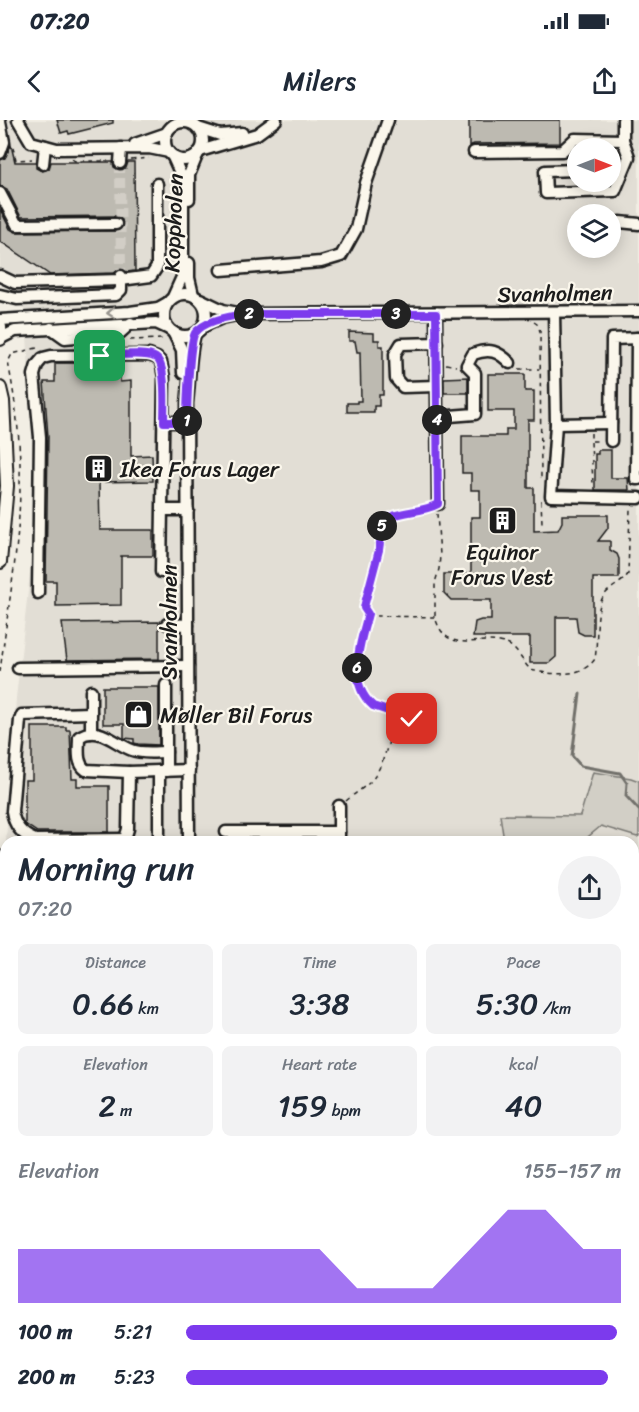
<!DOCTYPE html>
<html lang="en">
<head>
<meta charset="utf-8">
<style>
  :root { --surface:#fff; --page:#f2f2f3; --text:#1f2937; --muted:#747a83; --accent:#7c3aed }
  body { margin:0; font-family:Sriracha,sans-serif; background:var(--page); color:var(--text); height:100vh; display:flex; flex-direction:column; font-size:22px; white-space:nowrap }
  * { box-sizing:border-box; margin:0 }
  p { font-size:20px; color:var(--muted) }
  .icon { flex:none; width:33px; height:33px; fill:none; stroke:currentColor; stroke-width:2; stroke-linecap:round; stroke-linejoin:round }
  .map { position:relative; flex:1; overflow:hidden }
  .side { position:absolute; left:0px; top:716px; width:639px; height:578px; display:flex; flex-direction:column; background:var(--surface); border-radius:18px 18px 0 0; box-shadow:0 3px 15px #0003 }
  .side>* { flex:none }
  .needle { width:39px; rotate:90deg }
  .fabs { position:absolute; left:567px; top:18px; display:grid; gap:12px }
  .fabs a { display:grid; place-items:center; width:54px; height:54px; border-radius:50%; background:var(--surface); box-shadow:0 3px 15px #0003; font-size:30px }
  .pin { position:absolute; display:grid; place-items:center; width:51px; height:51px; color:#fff; margin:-26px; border-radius:12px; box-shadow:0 3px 9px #0006 }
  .km { position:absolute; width:30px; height:30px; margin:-15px; border-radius:50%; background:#222; color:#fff; font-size:16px; line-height:30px; text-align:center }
  .round { display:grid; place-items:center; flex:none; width:63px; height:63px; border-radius:32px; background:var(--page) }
  .head { display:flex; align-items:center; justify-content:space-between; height:102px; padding:0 18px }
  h1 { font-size:33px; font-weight:600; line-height:45px }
  .stats { display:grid; grid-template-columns:repeat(3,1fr); gap:9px; height:102px; padding:6px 18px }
  .stats div { display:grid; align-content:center; border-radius:9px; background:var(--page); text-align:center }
  .stats b { font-size:30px; font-weight:600 }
  .stats small { font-size:16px; font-weight:400 }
  .stats p { font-size:16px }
  .chart { height:168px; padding:12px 18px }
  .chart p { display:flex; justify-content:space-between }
  .chart svg { width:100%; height:108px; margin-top:6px; fill:var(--accent); opacity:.7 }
  ul { padding:0 18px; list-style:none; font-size:20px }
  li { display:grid; grid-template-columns:96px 72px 1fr; align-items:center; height:45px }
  li i { height:15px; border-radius:8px; background:var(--accent) }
  .status { display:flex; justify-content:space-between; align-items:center; height:42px; padding:0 30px; background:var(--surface); direction:ltr }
  .status svg { height:16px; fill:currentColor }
  header { display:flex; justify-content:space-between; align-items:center; height:78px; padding:0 18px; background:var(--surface); font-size:27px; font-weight:600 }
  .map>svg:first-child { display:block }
  .built { fill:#e2ded5; fill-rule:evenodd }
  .green { fill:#d2cfc6; stroke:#777671; stroke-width:1.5 }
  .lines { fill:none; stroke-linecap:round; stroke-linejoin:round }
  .stream { stroke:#716f6b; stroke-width:3 }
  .building { fill:#bdbab1; stroke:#1c1c1c; stroke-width:1.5 }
  .minor-tunnel { stroke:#d2cec6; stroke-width:10; stroke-dasharray:10 5; stroke-linecap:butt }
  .minor-casing { stroke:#1c1c1c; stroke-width:15 }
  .major-casing { stroke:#1c1c1c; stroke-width:16 }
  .highway-casing { stroke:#1c1c1c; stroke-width:20 }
  .path { stroke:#1c1c1c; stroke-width:1.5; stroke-dasharray:4.5 4.5; stroke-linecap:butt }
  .minor { stroke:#fbf7ec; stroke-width:10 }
  .major { stroke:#fbf7ec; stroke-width:12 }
  .highway { stroke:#fbf7ec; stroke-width:15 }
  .path-bridge { stroke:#1c1c1c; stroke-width:1.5; stroke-dasharray:4.5 4.5; stroke-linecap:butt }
  .oneway { stroke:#97948e }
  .route-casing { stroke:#fff; stroke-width:12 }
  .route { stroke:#7c3aed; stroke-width:8 }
  .labels { text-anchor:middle; stroke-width:4.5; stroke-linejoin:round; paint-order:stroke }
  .street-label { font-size:22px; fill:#1c1c1c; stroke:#fbf7ec }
  .poi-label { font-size:22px; fill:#1c1c1c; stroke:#fbf7ec; text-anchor:start }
</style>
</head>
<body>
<div class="status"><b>07:20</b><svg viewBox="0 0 49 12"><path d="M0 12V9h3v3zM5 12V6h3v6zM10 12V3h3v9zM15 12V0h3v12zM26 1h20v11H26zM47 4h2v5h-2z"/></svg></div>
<header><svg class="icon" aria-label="back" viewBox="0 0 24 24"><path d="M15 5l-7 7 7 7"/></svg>Milers<svg class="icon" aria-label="share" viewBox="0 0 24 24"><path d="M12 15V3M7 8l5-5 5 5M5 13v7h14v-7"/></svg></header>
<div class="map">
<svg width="639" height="1292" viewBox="0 0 639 1292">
  <rect width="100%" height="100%" fill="#f2eee4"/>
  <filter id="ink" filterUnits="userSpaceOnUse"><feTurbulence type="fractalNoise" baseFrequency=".0167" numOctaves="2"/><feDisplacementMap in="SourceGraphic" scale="12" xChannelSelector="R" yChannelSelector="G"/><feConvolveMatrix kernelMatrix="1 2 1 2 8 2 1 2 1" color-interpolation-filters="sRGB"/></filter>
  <g filter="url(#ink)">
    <g class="built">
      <path d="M0 0H639V888L633 891V722L6 721 16 578 36 400 26 193 0 152ZM578 28H610V62H578ZM578 94H610V128H578Z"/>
      <polygon points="6,728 6,944 0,945 0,778"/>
    </g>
    <g class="green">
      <polygon points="593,652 631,658 639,661 639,716 637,717 601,706 583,721 504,721 500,695 580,696"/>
      <polygon points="0,945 6,945 6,1101 0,1102"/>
      <polygon points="255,1287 336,1287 355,1292 254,1292"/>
    </g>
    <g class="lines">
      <polyline class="stream" points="580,574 572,636 581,646 620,653 627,663 626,676 639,690"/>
    </g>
    <g class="building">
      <polygon points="57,0 113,0 113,3 69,14 68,11 61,13"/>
      <polygon points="469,0 560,0 560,23 474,24 469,26"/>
      <polygon points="11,25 15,42 36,42 36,48 42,51 49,49 51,42 113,42 114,47 120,50 126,48 128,42 134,42 135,151 127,152 120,149 114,153 50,155 0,121 0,89 10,109 16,112 116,111 120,110 123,105 122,100 116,96 21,97 7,69 0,66 0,40 5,38"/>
      <polygon points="349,212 374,213 374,220 379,220 379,226 383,226 383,275 379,275 379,286 374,286 374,292 347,292 347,283 357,283 357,281 361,281 360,232 357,232 355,221 349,221"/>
      <polygon points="55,243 120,243 120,262 131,261 131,336 152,335 153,361 99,362 100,410 153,410 153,436 121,436 121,485 56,486 56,461 46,461 48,317 44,262 55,262"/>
      <polygon points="488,254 525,254 525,271 534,271 534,300 528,300 528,368 534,368 534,411 558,410 562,402 562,395 608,395 608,408 598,421 610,421 610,430 617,434 619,439 619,458 593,458 593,515 584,515 578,512 576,497 556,497 556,537 549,543 530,543 530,517 473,517 475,502 481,500 491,500 491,480 451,480 444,473 444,454 471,454 471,397 480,397 480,370 471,370 471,353 462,353 462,316 506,316 506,309 514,309 514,291 488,291"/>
      <polygon points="468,257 468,273 444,273 444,258"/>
      <polygon points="598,330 611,330 611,358 628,358 629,370 595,370 595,334 598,334"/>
      <polygon points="159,502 159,539 67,540 62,503"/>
      <polygon points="103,567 159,567 159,625 138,624 134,623 134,619 124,618 124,604 103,604"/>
      <polygon points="32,607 66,607 66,610 70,610 72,659 77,659 77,666 109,666 109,712 37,712 25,704 25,660 32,660"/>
    </g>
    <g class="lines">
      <polyline class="minor-tunnel" points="120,43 121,154"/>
      <defs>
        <g id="minor">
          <polyline points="18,0 31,22 57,29 149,28 169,32"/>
          <polyline points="0,2 4,22 0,33"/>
          <circle cx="184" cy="21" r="19"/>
          <polyline points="198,8 220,15 242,13"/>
          <polyline points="135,24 167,13"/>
          <polyline points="200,31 257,14 276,0"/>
          <polyline points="474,32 562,31 575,19 623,20"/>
          <polyline points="172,35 181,55 183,71 183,149 182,157 173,177"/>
          <polyline points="120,43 121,28"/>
          <polyline points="43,44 45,26"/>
          <polyline points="610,49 623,49"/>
          <polyline points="578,50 545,51 546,73 615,71 629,37 623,20 623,0"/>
          <polyline points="0,73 17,105 116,104"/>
          <polyline points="189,79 189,55 198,33"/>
          <polyline points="610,107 620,102 639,104"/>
          <polyline points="189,143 189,158 193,175"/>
          <polyline points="221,150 321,142 341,136 356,109 366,63 388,0"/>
          <polyline points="0,156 15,163 121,160 151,156 157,147 157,64"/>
          <circle cx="185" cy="195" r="21"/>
          <polyline points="0,175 17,179 116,175 121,170 121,156"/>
          <polyline points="200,179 223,190 243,194 639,191"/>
          <polyline points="554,192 556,304 551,376 639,378"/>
          <polyline points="436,194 438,384"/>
          <polyline points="0,200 130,192 158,188 167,183"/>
          <polyline points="202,207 222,198 237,195"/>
          <polyline points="51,208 65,218 120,213 131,203"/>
          <polyline points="173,212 182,230 183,253"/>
          <polyline points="1,218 15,211 156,203 169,209"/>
          <polyline points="637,218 636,359 639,359"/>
          <polyline points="437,223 401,224 395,234 396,259 403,267 437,266"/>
          <path d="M437 297 475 294V253L467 245 473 234C490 228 498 231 510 243"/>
          <polyline points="164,302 187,302"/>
          <polyline points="556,304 611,303"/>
          <polyline points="611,321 612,219 639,218"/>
          <polyline points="163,390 188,390"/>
          <polyline points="38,473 40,317 34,255 37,245 43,238 51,236 149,235 157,238 161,242 164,257 161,452"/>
          <polyline points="167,504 188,505"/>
          <polyline points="18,548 188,546"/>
          <polyline points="166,565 166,651"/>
          <polyline points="91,571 91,613"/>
          <path d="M91 593 22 595 20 600 12 691C14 705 22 715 35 720L124 719"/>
          <path d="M166 632C156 632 141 634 132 630 115 624 98 604 79 617 79 629 76 643 86 650L129 652 189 650"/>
          <polyline points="159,651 159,714"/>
          <polyline points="226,712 339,712"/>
          <polyline points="124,722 128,709 129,652"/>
          <path d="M189 722 187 283C190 259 189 236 195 214"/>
          <polyline points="339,722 339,686"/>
          <polyline points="0,737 6,738"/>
          <polyline points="0,750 6,749"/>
          <polyline points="0,780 6,775"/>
          <polyline points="633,834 639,817"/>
          <polyline points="0,934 6,934"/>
          <polyline points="633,1010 639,1006"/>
          <polyline points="0,1188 6,1189"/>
          <polyline points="207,1287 228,1292"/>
          <polyline points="394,1287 404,1292"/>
          <polyline points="41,1292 42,1287"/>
          <polyline points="146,1292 147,1287"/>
          <polyline points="169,1292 170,1287"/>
          <polyline points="465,1292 469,1287"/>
          <polyline points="497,1292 498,1287"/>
          <polyline points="582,1292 583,1287"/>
        </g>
        <g id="major">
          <polyline points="0,207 0,219"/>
          <polyline points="0,268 3,281 7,366 0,442"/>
        </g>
        <g id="highway">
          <polyline points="633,931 639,929"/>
          <polyline points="633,954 639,952"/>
          <polyline points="0,1122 6,1121"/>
          <polyline points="0,1142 6,1141"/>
        </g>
      </defs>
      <use href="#minor" class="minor-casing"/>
      <use href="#major" class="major-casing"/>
      <use href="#highway" class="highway-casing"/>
      <g class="path">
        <polyline points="13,27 16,40 32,39"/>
        <polyline points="72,39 75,41 108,41"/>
        <polyline points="131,40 149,38"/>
        <polyline points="534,202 537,204 540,211 541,360"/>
        <polyline points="130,220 164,219"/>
        <polyline points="446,244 456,246"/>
        <polyline points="519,249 539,249"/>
        <polyline points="591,313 591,321 599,321"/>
        <polyline points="591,322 593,365"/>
        <polyline points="541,380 542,403"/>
        <path d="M430 389 390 396 383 402 379 430 365 483 367 493 373 496 435 497C447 539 481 512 509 525 518 530 523 543 531 550 551 555 582 558 595 539 598 521 595 491 603 477 609 467 622 464 628 454L630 389"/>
        <path d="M368 495C361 520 344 566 372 585 382 592 399 595 412 599"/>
        <polyline points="435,496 435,463 439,449 440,435 437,394"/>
        <path d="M0 552C7 493 20 425 20 365 21 324 16 283 8 242L12 234 41 227"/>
        <path d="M346 681C354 674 362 669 369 663 383 651 391 613 396 595"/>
        <polyline points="633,759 639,759"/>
        <polyline points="0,764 6,762"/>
        <polyline points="633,790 639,776"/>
        <polyline points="633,858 639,858"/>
        <polyline points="636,859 639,880"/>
        <polyline points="633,897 639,894"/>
        <polyline points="634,1053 636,1053 639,1039"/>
        <polyline points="0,1170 6,1169"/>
        <polyline points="0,1202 6,1204"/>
        <polyline points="352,1287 372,1292"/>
        <polyline points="55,1292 56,1287"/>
        <polyline points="379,1292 380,1288"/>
        <polyline points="445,1292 449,1287"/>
      </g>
      <use href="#minor" class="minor"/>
      <use href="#major" class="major"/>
      <use href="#highway" class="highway"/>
      <polyline class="path-bridge" points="633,863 639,846"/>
    </g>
    <defs><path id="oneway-chevron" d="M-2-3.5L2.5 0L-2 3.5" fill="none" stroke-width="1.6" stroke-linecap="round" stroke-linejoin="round" transform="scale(1.5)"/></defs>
    <use class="oneway" href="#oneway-chevron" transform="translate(111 193) rotate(176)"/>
  </g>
  <g class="lines" filter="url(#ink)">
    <defs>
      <path id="route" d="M100 236C112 236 147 231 156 238 167 245 164 289 164 302H187C187 287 189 223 195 213 205 200 229 197 243 194H436L438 384C422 393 393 391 383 402L379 430 365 483 364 488 368 494C360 524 346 563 373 586L412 599"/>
    </defs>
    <use href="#route" class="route-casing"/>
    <use href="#route" class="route"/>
  </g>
  <defs>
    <symbol id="building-square" viewBox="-11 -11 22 22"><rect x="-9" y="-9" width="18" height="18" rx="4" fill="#1c1c1c" stroke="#fbf7ec"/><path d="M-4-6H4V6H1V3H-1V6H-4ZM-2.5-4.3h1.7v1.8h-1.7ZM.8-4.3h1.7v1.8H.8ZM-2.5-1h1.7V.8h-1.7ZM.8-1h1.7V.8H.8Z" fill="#fff"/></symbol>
    <symbol id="shop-square" viewBox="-11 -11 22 22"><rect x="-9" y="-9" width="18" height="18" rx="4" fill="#1c1c1c" stroke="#fbf7ec"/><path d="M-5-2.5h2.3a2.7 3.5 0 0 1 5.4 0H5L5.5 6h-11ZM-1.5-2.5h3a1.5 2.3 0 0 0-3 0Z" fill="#fff"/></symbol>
  </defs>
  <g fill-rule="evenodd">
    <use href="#building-square" x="82" y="332" width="33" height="33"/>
    <use href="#building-square" x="486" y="384" width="33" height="33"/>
    <use href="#shop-square" x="122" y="578" width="33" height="33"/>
  </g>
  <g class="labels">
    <g class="street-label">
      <text transform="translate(173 103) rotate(-88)" y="8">Koppholen</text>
      <text transform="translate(555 173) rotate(-1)" y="8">Svanholmen</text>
      <text transform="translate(169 502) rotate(-90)" y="8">Svanholmen</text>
    </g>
    <g class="poi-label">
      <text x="120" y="357">Ikea Forus Lager</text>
      <text x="502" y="440" text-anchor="middle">Equinor<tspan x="502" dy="25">Forus Vest</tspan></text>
      <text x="160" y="603">Møller Bil Forus</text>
    </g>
  </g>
</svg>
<div class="fabs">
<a><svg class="needle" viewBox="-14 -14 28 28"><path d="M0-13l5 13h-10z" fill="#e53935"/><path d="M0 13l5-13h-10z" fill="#747a83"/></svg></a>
<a><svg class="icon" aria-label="layers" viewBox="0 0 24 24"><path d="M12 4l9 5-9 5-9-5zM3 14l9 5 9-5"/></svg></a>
</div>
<div class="pin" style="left:100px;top:236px;background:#1e9e55"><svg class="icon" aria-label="arrive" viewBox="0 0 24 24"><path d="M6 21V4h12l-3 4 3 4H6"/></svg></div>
<div class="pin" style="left:412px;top:599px;background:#d93025"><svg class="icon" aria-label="check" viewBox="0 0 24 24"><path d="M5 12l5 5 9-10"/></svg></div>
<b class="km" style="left:187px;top:301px">1</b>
<b class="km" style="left:249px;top:194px">2</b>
<b class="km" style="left:396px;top:194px">3</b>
<b class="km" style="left:437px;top:300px">4</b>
<b class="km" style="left:382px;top:406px">5</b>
<b class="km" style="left:357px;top:548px">6</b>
<section class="side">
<div class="head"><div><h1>Morning run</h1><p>07:20</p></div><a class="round"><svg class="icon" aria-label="share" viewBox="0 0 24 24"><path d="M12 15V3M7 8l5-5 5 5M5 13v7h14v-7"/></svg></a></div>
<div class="stats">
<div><p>Distance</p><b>0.66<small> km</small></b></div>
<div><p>Time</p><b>3:38</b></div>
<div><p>Pace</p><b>5:30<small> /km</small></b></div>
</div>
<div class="stats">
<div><p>Elevation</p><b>2<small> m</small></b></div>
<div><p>Heart rate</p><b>159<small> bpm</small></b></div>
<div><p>kcal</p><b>40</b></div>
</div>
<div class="chart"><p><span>Elevation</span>155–157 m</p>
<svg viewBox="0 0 160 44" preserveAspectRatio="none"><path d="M0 44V22L10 22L20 22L30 22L40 22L50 22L60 22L70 22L80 22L90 38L100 38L110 38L120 22L130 6L140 6L150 22L160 22V44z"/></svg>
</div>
<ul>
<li><b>100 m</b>5:21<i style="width:99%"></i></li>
<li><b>200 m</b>5:23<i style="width:97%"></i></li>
</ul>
</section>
</div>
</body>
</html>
